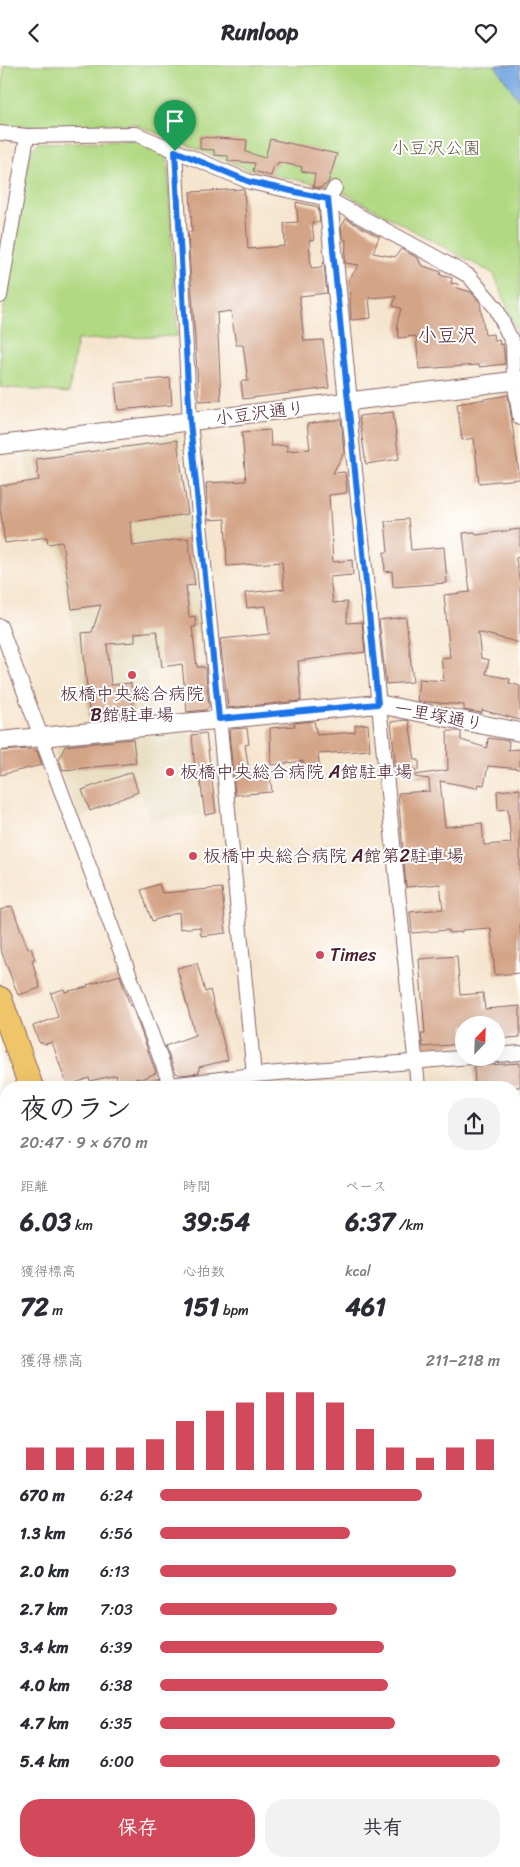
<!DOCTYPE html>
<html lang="ja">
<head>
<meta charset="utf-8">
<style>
  :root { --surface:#fff; --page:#f2f2f3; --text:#2b2b33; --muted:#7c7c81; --accent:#d1495b }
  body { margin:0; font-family:Sriracha,"Klee One",sans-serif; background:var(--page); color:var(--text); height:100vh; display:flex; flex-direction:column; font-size:19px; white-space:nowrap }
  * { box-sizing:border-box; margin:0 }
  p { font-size:16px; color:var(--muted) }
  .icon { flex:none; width:28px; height:28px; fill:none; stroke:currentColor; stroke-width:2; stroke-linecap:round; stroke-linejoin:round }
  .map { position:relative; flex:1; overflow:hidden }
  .panel { position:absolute; left:0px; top:1016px; width:520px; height:786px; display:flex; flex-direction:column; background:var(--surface); border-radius:20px 20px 0 0; box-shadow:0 5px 20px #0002 }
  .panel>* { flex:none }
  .needle { width:32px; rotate:23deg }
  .buttons { position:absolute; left:455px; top:951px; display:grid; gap:10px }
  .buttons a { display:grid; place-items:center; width:50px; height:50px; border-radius:50%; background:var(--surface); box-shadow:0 5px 20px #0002; font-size:25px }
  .pin { position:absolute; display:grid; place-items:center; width:42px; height:42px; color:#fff; margin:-51px -21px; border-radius:50% 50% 50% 0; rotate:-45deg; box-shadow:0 0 5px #0007 }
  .pin .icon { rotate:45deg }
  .round { display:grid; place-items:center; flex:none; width:52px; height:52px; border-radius:20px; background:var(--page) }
  .overview { display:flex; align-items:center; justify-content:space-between; height:85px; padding:0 20px }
  h1 { font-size:28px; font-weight:700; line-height:38px }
  .figures { display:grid; grid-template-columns:repeat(3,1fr); gap:8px; height:85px; padding:5px 20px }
  .figures div { display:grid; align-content:center }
  .figures b { font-size:25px; font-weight:700 }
  .figures small { font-size:14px; font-weight:400 }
  .figures p { font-size:14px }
  .chart { height:140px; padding:10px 20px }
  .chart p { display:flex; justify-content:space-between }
  .chart svg { width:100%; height:90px; margin-top:5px; stroke:var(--accent); stroke-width:6 }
  .button { display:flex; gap:10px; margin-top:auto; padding:10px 20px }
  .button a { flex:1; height:58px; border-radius:20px; background:var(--accent); color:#fff; font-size:20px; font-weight:700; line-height:58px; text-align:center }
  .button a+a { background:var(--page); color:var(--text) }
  ul { padding:0 20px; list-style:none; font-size:16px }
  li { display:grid; grid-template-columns:80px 60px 1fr; align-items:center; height:38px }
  li i { height:12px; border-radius:6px; background:var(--accent) }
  header { display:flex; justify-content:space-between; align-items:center; height:65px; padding:0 20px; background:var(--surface); font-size:22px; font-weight:700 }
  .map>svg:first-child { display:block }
  .built { fill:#e5daba }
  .green { fill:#b1d983; stroke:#7e7c57 }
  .water { fill:#76a8e2; stroke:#606486 }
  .building { fill:#d4a487 }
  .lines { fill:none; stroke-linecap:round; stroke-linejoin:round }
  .minor-casing { stroke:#866464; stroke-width:16 }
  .tertiary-casing { stroke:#866464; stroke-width:20 }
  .secondary-casing { stroke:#866464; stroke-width:22 }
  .trunk-casing { stroke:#866464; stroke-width:26 }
  .minor { stroke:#fff; stroke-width:14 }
  .tertiary { stroke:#fff; stroke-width:18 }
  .secondary { stroke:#f9e7c3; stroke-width:20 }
  .trunk { stroke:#f0c469; stroke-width:24 }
  .route-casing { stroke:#fff; stroke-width:10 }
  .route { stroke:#1a73e8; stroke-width:6 }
  .poi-dot { fill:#d1495b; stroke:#fff; stroke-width:2 }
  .labels { text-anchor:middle; stroke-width:4; stroke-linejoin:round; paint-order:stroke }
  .park-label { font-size:18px; fill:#695745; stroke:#fff }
  .street-label { font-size:18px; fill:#4a1f2b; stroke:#fff }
  .poi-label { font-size:18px; fill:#4a1f2b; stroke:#fff; text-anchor:start }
  .quarter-label { font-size:20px; fill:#4a1f2b; stroke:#fff }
</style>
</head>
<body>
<header><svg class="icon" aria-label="back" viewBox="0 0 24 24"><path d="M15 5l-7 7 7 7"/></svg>Runloop<svg class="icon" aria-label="heart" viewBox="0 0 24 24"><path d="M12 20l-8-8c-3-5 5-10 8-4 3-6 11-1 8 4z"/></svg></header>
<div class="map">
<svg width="520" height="1802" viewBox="0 0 520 1802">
  <rect width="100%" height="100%" fill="#fff"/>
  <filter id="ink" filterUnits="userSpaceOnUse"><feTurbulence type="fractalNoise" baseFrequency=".02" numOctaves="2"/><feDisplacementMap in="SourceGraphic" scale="10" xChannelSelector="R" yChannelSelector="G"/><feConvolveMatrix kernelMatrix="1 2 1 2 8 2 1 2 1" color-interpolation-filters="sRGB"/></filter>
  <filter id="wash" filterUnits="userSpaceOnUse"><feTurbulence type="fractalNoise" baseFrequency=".0096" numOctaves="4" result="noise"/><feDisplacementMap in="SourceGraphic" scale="20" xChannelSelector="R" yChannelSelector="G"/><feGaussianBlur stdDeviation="1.12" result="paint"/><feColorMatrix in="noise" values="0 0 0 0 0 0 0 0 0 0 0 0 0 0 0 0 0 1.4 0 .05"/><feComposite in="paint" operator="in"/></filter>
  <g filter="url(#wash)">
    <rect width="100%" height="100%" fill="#f6e5ce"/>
    <g class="built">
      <polygon points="179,371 203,567 157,574 161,603 147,606 152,653 102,658 103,675 190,666 201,750 151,755 141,730 79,753 55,689 59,680 97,676 96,659 89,659 58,483 38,474 24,387"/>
      <polygon points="0,1375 6,1375 6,1580 0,1581"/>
    </g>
    <g class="green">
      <polygon points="4,0 520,0 520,274 494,209 335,123 247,104 135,59 0,62"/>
      <polygon points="134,76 167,90 177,271 77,275 69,328 0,322 0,267 30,88 38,78"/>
      <polygon points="6,1431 6,1555 0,1556 0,1432"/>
    </g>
    <polygon class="water" points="495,0 520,0 520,37"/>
    <g id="blocks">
      <g class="building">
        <polygon points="200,72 247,75 246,87 265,93 270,74 337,89 328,118 321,123 313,122 315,109 301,106 302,102 278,97 277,101 274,100 271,111 253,106 255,98 228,96 228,91 214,90 214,85 200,84"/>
        <polygon points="244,124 248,184 285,181 284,158 298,157 296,137 318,142 320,157 312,157 314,175 309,176 311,203 321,202 324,197 327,228 300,231 300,239 304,276 323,275 329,323 243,334 241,316 248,316 243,280 236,280 231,246 217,248 221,335 199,336 188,167 192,167 190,127"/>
        <polygon points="346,154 379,172 373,188 395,192 401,184 418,193 421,200 441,207 440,210 452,213 451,218 458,219 457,223 471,227 480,238 485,270 493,269 494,276 499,275 500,280 503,279 505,299 479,302 479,300 419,304 416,271 399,273 397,259 401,243 393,241 396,231 369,233 371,253 351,255 349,214 359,200 345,198 346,175 342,173 341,162"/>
        <polygon points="170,313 172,340 118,345 115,318"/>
        <polygon points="508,330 520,414 479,418 474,373 462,375 457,339"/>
        <polygon points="393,347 399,394 366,399 359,351"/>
        <polygon points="341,354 344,387 333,408 345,407 347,424 346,428 329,430 333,497 352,495 353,510 330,512 333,538 347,537 347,558 362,557 365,587 298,596 301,636 228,643 220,574 269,569 266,541 247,543 245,528 284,524 282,497 227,501 225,454 208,455 206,418 246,416 242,367 270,365 271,381 287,380 287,386 310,384 307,359"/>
        <polygon points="177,375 188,449 130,457 133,481 188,473 195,520 186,521 189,552 195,551 196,562 192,562 197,602 205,602 209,641 206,645 187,647 182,599 162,602 157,566 135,568 135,577 107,579 111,620 131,618 134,652 90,656 82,568 92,567 101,540 72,544 62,477 48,479 47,472 5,478 0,444 0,421 39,415 36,394"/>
        <polygon points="408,454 411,485 444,482 447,518 393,522 392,506 385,507 384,487 388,487 385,456"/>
        <polygon points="520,464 520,492 516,493 520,519 520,578 478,567 481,593 489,595 486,609 510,614 509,618 520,621 520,655 482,645 482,648 464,645 464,640 417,636 419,614 444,616 441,593 450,592 444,530 470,527 463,468 475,467 476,470"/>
        <polygon points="406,552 413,617 386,619 379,555"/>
        <polygon points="405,655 409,656 415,695 419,695 419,705 396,707 391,657"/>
        <polygon points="314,656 317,670 355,667 355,660 368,659 370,685 318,689 321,714 306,715 303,696 271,700 270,663 295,661 294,658"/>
        <polygon points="247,663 249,679 245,680 250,712 270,710 272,727 235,730 229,667 232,664"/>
        <polygon points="447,666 461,666 461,675 487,683 488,673 509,676 508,685 520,684 520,704 488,701 484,720 478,719 477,723 440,716 445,762 482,758 484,780 511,778 508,744 498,745 497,726 520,724 520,908 495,910 491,863 462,865 462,867 449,868 449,865 412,868 410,847 443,844 440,819 406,822 398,728 430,726 429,714 415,712 416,710 448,705"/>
        <polygon points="206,668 216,748 205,750 200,715 198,715 195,705 192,670"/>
        <polygon points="133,674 136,698 63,705 59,694 65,681"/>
        <polygon points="32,684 37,686 42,700 0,710 0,686"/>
        <polygon points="132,707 138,727 90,746 82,725"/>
        <polygon points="159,819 162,828 222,823 226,868 201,871 200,862 180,864 179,847 152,856 141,825"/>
        <polygon points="12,841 28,884 31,883 35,894 32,895 40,923 18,930 0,883 0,845"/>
        <polygon points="457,891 460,930 483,928 485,944 520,941 520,972 497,974 496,960 464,960 464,979 423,982 421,969 425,969 419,894"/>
        <polygon points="197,898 205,927 210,925 228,995 199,1002 199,1008 180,1010 175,1007 165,981 195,970 177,903"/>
        <polygon points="120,910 130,941 132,941 156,1008 139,1015 139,1013 118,1017 116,1010 90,1016 89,1013 67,1021 52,977 46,979 39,977 33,961 58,952 51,928 64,924 65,927 87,922 87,920"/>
        <polygon points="520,998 520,1022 475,1022 474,1001"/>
      </g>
    </g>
  </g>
  <g filter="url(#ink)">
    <use href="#blocks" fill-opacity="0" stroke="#866464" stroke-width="1"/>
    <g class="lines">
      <defs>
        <g id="minor">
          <polyline points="0,68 27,71 136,69 250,117 328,134 437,193 469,211 496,243 513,279 514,315 520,353"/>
          <polyline points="175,86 190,357 254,1010"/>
          <polyline points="328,134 335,123"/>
          <polyline points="0,231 27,71"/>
          <polyline points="348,337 418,1022"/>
          <polyline points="0,561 171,1022"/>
          <polyline points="496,990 520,988"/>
          <polyline points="153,1022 254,1010 471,992"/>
          <polyline points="0,1045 6,1043"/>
          <polyline points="514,1148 520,1150"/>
          <polyline points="0,1243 6,1241"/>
          <polyline points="514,1477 520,1477"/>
          <polyline points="0,1587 6,1586"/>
          <polyline points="462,1796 464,1802"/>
          <polyline points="58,1802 138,1796"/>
        </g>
        <g id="tertiary">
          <polyline points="328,134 348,337"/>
          <polyline points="0,380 520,315"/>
          <polyline points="0,676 378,639 520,667"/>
          <polyline points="514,1681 520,1679"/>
        </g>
        <g id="secondary">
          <polyline points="514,1301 520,1301"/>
          <polyline points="0,1367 6,1367"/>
        </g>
        <g id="trunk">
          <polyline points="0,934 31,1022"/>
          <polyline points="238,1796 239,1802"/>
          <polyline points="258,1796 259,1802"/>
        </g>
      </defs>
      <use href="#minor" class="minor-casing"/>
      <use href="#tertiary" class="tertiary-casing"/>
      <use href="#secondary" class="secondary-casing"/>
      <use href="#trunk" class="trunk-casing"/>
      <use href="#minor" class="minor"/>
      <use href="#tertiary" class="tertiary"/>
      <use href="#secondary" class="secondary"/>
      <use href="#trunk" class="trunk"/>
    </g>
  </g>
  <g class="lines" filter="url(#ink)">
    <defs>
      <polygon id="route" points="175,86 250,117 328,134 378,639 219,654 190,357"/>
    </defs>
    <use href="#route" class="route-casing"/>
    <use href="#route" class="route"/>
  </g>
  <g class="poi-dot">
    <circle cx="132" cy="610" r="5"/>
    <circle cx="170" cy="707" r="5"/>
    <circle cx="193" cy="791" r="5"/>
    <circle cx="320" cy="890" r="5"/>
  </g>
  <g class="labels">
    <g class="park-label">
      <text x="436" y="89">小豆沢公園</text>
    </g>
    <g class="street-label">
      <text transform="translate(260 348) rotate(-7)" y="6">小豆沢通り</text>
      <text transform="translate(439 651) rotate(11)" y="6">一里塚通り</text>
    </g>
    <g class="poi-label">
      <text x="132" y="635" text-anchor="middle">板橋中央総合病院<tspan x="132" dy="21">B館駐車場</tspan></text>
      <text x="180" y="713">板橋中央総合病院 A館駐車場</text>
      <text x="203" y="797">板橋中央総合病院 A館第2駐車場</text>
      <text x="330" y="896">Times</text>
    </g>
    <g class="quarter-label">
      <text x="447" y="277">小豆沢</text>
    </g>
  </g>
</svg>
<div class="buttons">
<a><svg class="needle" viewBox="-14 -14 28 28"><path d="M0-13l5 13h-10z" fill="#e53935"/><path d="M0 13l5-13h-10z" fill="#7c7c81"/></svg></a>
</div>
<div class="pin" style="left:175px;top:86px;background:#1e9e55"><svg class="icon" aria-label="arrive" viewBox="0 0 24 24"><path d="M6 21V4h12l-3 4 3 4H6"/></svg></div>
<section class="panel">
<div class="overview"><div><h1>夜のラン</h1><p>20:47 · 9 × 670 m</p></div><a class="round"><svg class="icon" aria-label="share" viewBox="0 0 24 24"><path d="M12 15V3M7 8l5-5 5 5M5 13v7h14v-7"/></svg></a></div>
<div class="figures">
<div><p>距離</p><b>6.03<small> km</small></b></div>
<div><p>時間</p><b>39:54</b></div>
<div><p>ペース</p><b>6:37<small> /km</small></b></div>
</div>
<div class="figures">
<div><p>獲得標高</p><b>72<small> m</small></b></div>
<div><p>心拍数</p><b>151<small> bpm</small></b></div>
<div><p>kcal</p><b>461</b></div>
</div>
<div class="chart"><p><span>獲得標高</span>211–218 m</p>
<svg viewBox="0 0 160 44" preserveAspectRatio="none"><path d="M5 44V33M15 44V33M25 44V33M35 44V33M45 44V29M55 44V20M65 44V15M75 44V11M85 44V6M95 44V6M105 44V11M115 44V24M125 44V33M135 44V38M145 44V33M155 44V29"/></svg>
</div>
<ul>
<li><b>670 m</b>6:24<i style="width:77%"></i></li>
<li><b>1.3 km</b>6:56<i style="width:56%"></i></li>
<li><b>2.0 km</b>6:13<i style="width:87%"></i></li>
<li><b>2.7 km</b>7:03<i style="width:52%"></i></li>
<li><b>3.4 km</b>6:39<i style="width:66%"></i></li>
<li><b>4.0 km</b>6:38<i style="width:67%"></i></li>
<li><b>4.7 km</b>6:35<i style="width:69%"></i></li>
<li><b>5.4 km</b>6:00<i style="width:100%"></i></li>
</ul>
<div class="button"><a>保存</a><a>共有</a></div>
</section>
</div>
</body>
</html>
